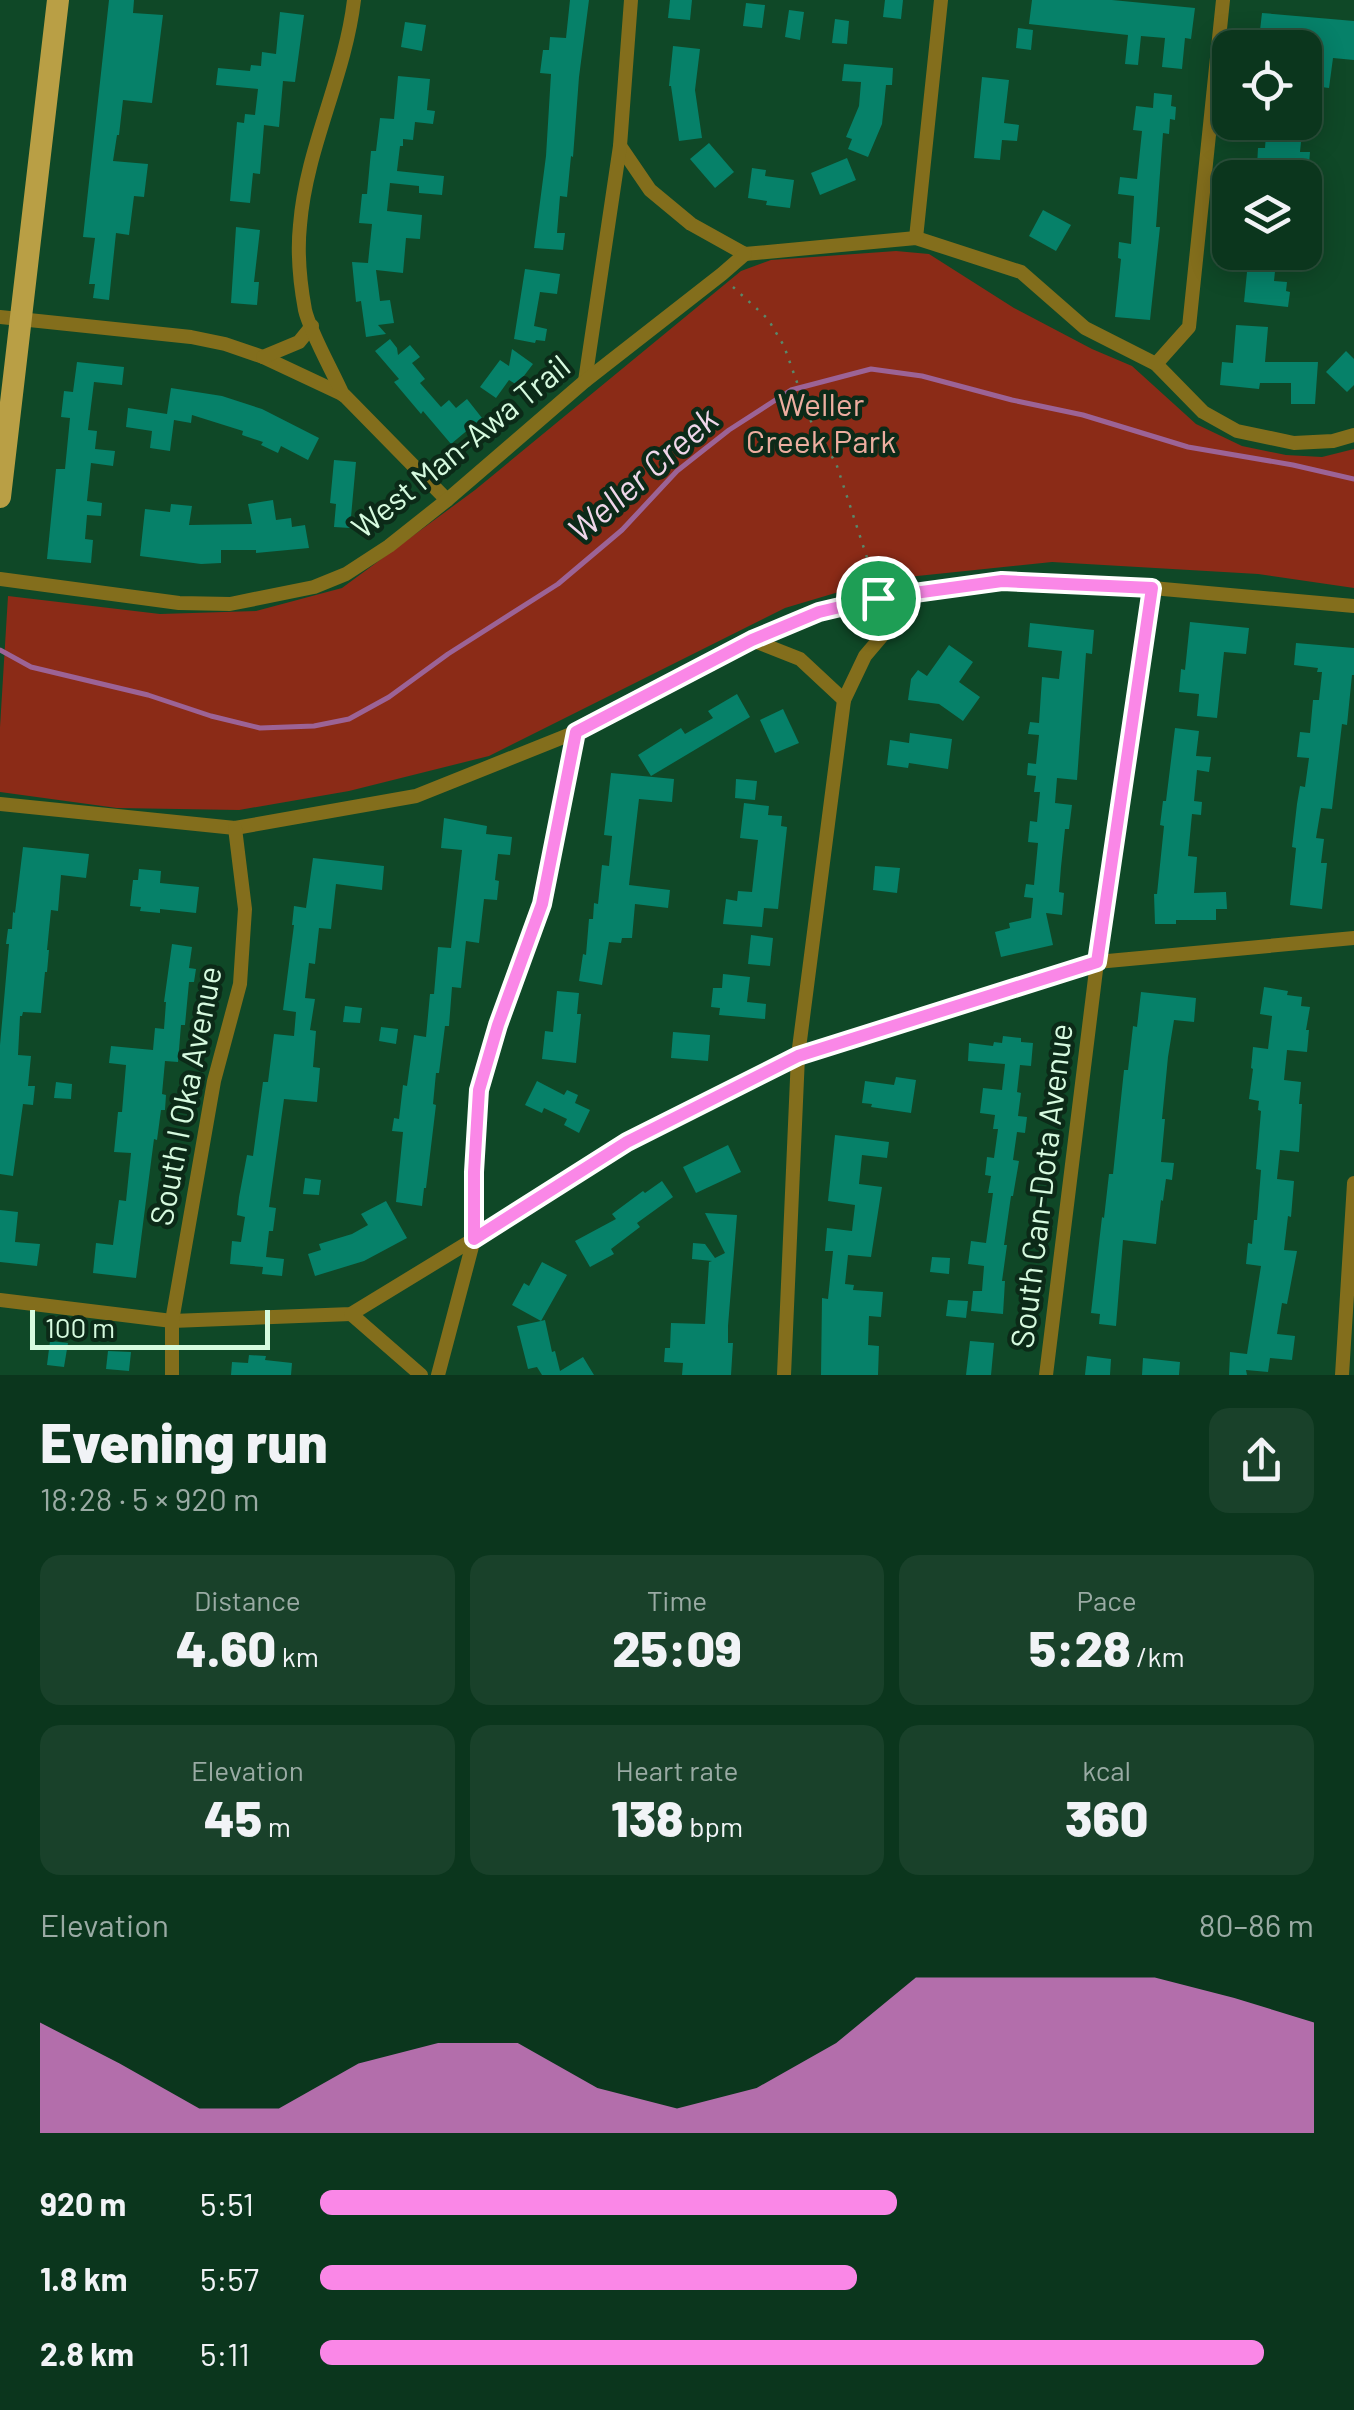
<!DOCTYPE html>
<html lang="en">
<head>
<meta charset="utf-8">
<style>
  :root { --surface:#0b361d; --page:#19412a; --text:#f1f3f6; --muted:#9aaba4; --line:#2b503b; --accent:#fa87e7 }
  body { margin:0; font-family:Barlow,sans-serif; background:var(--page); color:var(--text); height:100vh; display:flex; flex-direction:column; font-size:38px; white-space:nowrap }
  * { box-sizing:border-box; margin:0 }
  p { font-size:32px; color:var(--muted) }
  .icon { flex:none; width:55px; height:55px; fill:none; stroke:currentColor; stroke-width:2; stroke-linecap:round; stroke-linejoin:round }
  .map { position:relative; height:1375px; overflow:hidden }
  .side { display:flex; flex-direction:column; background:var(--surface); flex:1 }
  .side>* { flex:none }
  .tools { position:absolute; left:1212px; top:30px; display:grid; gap:20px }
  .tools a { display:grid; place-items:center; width:110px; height:110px; border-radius:20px; background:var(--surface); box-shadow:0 5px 25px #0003,0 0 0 2px var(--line); font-size:50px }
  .scale { position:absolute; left:30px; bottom:25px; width:240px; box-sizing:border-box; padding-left:10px; border:5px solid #d6fadf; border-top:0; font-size:28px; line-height:35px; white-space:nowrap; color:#d6fadf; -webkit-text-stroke:8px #0c2a18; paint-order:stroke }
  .pin { position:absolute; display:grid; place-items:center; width:85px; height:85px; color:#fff; margin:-42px; border:5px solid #fff; border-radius:50%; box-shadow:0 2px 10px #0007 }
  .round { display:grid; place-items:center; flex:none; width:105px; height:105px; border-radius:20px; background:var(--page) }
  .overview { display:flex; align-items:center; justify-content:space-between; height:170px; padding:0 40px }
  h1 { font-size:55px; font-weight:800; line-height:75px }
  .stats { display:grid; grid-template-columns:repeat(3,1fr); gap:15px; height:170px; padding:10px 40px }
  .stats div { display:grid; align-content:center; border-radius:20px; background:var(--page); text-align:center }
  .stats b { font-size:50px; font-weight:800 }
  .stats small { font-size:28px; font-weight:400 }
  .stats p { font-size:28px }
  .chart { height:280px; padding:20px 40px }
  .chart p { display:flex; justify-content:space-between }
  .chart svg { width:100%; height:180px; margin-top:10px; fill:var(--accent); opacity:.7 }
  ul { padding:0 40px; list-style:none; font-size:32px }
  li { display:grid; grid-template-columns:160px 120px 1fr; align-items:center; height:75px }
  li i { height:25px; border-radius:12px; background:var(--accent) }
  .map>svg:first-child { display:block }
  .green { fill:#8b2b17 }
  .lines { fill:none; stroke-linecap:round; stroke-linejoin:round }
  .stream { stroke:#9c6396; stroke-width:5 }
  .building { fill:#068169 }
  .path { stroke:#58896b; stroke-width:2.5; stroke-dasharray:2.5 8; stroke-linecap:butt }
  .street { stroke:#836e1c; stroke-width:14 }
  .primary { stroke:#b99f45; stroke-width:22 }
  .route-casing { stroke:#fff; stroke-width:20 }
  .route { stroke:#fa87e7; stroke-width:12 }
  .labels { text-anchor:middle; stroke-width:9; stroke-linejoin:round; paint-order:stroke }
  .park-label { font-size:32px; fill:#edaea0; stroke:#0c2a18 }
  .street-label { font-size:32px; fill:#d6fadf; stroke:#0c2a18 }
  .water-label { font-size:35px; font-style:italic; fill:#f0d6ea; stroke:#0c2a18 }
</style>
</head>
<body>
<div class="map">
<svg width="1354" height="1375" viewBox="0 0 1354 1375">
  <rect width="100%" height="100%" fill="#0f4827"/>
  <polygon class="green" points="896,251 929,254 1014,308 1092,349 1132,366 1196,424 1242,446 1286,455 1322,457 1354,449 1354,588 1258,574 1052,562 879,580 785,608 489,756 349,791 239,810 117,808 0,792 0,727 8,596 160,614 256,611 342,588 475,490 741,271 771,260"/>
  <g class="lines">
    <polyline class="stream" points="0,650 31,667 148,695 211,716 260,728 314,726 349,719 389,697 448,654 558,584 622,530 677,471 729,430 791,390 871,369 922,376 1012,400 1083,415 1188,447 1293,465 1354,479"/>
  </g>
  <g class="building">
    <polygon points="109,0 134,0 133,13 163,15 152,103 123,100 119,135 117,135 113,161 148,164 144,197 134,196 129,235 116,233 109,300 93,298 95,284 89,284 95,238 83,237"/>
    <polygon points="570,0 589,0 579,77 573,157 571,156 567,197 560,196 557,233 565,233 563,250 534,248 546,156 551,74 540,73 543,50 549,50 550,37 566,38"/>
    <polygon points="670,0 692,0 690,20 668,18"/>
    <polygon points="885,0 903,0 901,19 883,17"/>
    <polygon points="1032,0 1112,0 1195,8 1191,39 1185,38 1182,69 1162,67 1165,38 1141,36 1138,65 1125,64 1128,35 1029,24"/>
    <polygon points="746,3 765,5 762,28 743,26"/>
    <polygon points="789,10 804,12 800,40 785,37"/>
    <polygon points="280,12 304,15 295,82 283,81 279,127 264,125 260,174 253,173 250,203 230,201 237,122 244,123 245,114 255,115 258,89 216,85 218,68 250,71 251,65 261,66 262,52 276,54"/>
    <polygon points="1262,13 1354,21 1354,60 1333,58 1329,88 1314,86 1318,47 1287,43 1286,48 1258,48"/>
    <polygon points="835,19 849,21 847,44 832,43"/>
    <polygon points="405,22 426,25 422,51 401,47"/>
    <polygon points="1018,28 1033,30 1031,50 1016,48"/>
    <polygon points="673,46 700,49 695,90 702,138 679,141 671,86 669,86"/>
    <polygon points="844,64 893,68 892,85 886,85 882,124 868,157 848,149 852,139 846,137 859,106 861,82 842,81"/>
    <polygon points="398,76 430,79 427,110 435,111 433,124 415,122 413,140 403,139 403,146 400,146 397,171 444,176 442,195 419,193 419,186 390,183 387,211 422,215 420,239 406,238 403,273 376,270 380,301 390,300 394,323 378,325 386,334 366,337 361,301 356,302 352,262 368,263 372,224 359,223 362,194 367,194 371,151 376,151 380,118 394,119"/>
    <polygon points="982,77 1009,80 1004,123 1019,125 1017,141 1002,140 1000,160 974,158"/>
    <polygon points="1154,93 1172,95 1171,106 1176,107 1175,120 1170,119 1169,134 1163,133 1156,227 1160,227 1150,320 1115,317 1121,259 1118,258 1119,242 1131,244 1134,196 1118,194 1120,177 1137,179 1142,131 1133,130 1136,106 1153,108"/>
    <polygon points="1267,122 1303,122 1300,152 1310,152 1308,176 1291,174 1291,178 1275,178 1276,168 1257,166 1258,148 1265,148"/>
    <polygon points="709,143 734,172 715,188 690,159"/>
    <polygon points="847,158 856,180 820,195 811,173"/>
    <polygon points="752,168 766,170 765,176 794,180 790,208 766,205 767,201 748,198"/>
    <polygon points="1043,210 1071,225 1056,251 1029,236"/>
    <polygon points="236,227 260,230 254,282 259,282 257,305 231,303"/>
    <polygon points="1249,252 1277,252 1274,281 1287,282 1286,291 1290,292 1288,307 1244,302"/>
    <polygon points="525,269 560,274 557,294 540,292 534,326 547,329 545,341 536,340 535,343 514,339"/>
    <polygon points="1236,325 1268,327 1265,362 1318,362 1315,404 1291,404 1291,383 1260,383 1259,389 1220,385 1222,362 1233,363"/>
    <polygon points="390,339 397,348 398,355 410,345 420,357 412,363 425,379 420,383 441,407 449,400 456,408 467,399 482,418 451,444 423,411 421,414 394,382 399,379 375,351"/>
    <polygon points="512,349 533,364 517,385 509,380 496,398 480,387 500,360 509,366"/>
    <polygon points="1346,351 1354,359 1354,385 1347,392 1326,372"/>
    <polygon points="77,362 124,367 122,385 94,382 88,430 97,431 95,449 115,451 113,466 91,463 87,501 102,503 101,516 87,515 85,539 93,540 91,563 47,559 56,469 65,469 70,418 61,417 64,391 73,392"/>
    <polygon points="171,388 222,396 262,409 319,438 308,460 281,446 278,453 261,445 263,442 242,435 243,431 192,415 191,423 174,420 170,451 150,448 152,431 126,427 128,408 167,414"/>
    <polygon points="334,460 356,462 350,528 334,527 336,504 330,503"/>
    <polygon points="273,500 276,520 291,518 292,527 305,525 309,548 256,553 256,550 221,550 221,563 201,564 140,556 145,509 170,512 171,504 192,506 189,525 252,524 248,504"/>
    <polygon points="1190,622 1249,628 1246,654 1224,652 1217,718 1197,716 1199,694 1179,692 1181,669 1185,670"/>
    <polygon points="1030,623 1094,630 1092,654 1086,653 1077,780 1057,778 1055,803 1072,805 1069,829 1065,829 1061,867 1059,892 1064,893 1062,915 1046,913 1053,945 1001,957 995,932 1010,928 1009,923 1031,918 1033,898 1024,897 1026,884 1034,885 1038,843 1028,842 1030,821 1037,822 1040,792 1034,792 1036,776 1027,775 1028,763 1036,764 1039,735 1028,734 1030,722 1039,723 1042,677 1059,679 1062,651 1028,647"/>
    <polygon points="1296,643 1354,648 1354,675 1352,675 1347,725 1342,724 1332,809 1321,808 1316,838 1324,839 1321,863 1327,863 1322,909 1290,905 1296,848 1292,847 1297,804 1300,786 1305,787 1309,758 1297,757 1300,732 1310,733 1313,700 1319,700 1322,672 1317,672 1318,668 1294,665"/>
    <polygon points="949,645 973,662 959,682 980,697 963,721 939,704 908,700 911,679 918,670 927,676"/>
    <polygon points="737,694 750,717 651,776 638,755 681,728 685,734 713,718 708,711"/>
    <polygon points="783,709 799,743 775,753 760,720"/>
    <polygon points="1175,728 1199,731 1196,756 1211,757 1209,772 1197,770 1194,801 1202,802 1201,815 1192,814 1188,856 1197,857 1194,893 1226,892 1227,909 1216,909 1216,920 1176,920 1176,924 1155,924 1154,894 1157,894 1164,826 1160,825 1163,801 1166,801"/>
    <polygon points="910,733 952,739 948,769 909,763 908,768 887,765 890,740 909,743"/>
    <polygon points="611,773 674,779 672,802 639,799 629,885 670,890 668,908 635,904 632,938 622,938 621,943 609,942 602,985 579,981 583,954 586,955 589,919 593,919 594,903 598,904 602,865 609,866 612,836 604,835"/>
    <polygon points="736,779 757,781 755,800 735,798"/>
    <polygon points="744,803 769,806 768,815 782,816 781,826 787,827 778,909 764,908 762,927 723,924 726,899 737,901 738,891 752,892 758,840 740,838"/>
    <polygon points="444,818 487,826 486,834 512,837 510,855 498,854 495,880 499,881 497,900 484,899 479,943 466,941 461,988 452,987 449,1026 445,1026 439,1073 436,1073 433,1104 436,1105 426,1188 424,1188 422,1206 396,1202 403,1132 392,1131 394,1118 399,1119 403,1085 407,1086 414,1035 426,1037 430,994 434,994 438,947 451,948 462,850 441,848"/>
    <polygon points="23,847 89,854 86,878 61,875 58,911 51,910 47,950 49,950 47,972 45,972 41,1013 23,1012 22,1016 20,1016 18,1055 31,1056 28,1086 35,1086 33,1105 23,1104 13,1176 0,1174 0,1045 9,944 6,944 8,929 12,929 13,912 15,913"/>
    <polygon points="313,858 384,866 382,890 336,884 331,929 319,928 315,964 309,963 305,998 315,999 310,1030 316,1031 313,1067 320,1068 317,1102 284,1099 269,1207 276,1208 273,1231 269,1231 266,1257 284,1259 282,1276 262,1274 263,1267 230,1264 232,1241 241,1242 245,1217 237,1215 239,1197 247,1155 253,1156 263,1082 268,1082 274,1034 294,1036 296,1012 283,1010 294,925 292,925 294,906 306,908"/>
    <polygon points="875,866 900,868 897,893 873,890"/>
    <polygon points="139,869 161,871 160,883 199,887 196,913 160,909 160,913 140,911 141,907 130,906 133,880 138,880"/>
    <polygon points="751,935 773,938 770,966 748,964"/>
    <polygon points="172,944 192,947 189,968 196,969 194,982 189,982 185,1025 181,1025 178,1062 165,1061 162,1094 166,1095 165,1110 161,1110 157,1140 154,1139 136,1278 93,1273 96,1243 113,1245 119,1200 126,1201 131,1153 114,1152 118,1112 122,1112 126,1065 109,1063 111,1046 153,1050 155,1028 164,1029 166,1002 164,1002"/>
    <polygon points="723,974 750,977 747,1002 766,1004 765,1019 719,1015 720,1008 711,1007 713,988 722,988"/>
    <polygon points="1264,987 1288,991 1287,995 1302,997 1301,1006 1310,1007 1306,1030 1309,1030 1307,1052 1287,1050 1284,1080 1301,1082 1299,1104 1302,1104 1299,1152 1280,1150 1277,1179 1294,1181 1291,1217 1288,1216 1284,1250 1297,1251 1287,1304 1282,1303 1277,1334 1295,1336 1292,1360 1270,1358 1268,1372 1246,1370 1247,1375 1229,1375 1230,1352 1247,1354 1261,1266 1246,1264 1248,1243 1252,1244 1254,1220 1257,1220 1261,1170 1256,1169 1261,1111 1258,1110 1259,1101 1249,1099 1253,1069 1251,1068 1253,1047 1268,1049 1272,1016 1260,1014"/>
    <polygon points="557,991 579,993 577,1014 581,1014 576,1063 542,1059 545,1031 553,1032"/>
    <polygon points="1141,992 1196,998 1194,1022 1174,1020 1168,1057 1162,1119 1165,1119 1161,1162 1174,1163 1172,1180 1166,1179 1163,1201 1161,1200 1156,1244 1123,1240 1116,1326 1099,1324 1100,1314 1091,1313 1102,1217 1104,1218 1109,1174 1113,1174 1124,1070 1128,1070 1133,1026 1137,1027"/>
    <polygon points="345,1006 362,1008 360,1023 343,1022"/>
    <polygon points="381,1027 398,1029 396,1044 379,1041"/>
    <polygon points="673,1032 710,1035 708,1061 671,1058"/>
    <polygon points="1003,1036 1021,1038 1021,1042 1033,1043 1031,1066 1020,1065 1017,1092 1021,1093 1018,1116 1027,1117 1025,1133 1017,1132 1013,1160 1019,1161 1013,1196 1011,1196 1004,1245 1007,1245 1002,1281 1005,1281 1003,1314 971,1311 973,1291 982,1291 984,1266 968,1264 971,1241 986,1243 993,1193 988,1193 991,1176 985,1175 987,1157 994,1158 998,1129 993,1129 995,1115 980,1113 983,1088 1002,1090 1005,1064 968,1061 969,1043 993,1046 994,1042 1002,1043"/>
    <polygon points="896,1077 916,1080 911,1113 871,1107 872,1104 862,1103 865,1081 894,1085"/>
    <polygon points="537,1081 564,1095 567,1090 578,1095 575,1103 590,1110 579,1133 564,1125 567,1119 544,1108 542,1113 525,1105"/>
    <polygon points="56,1082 72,1084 71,1099 54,1098"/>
    <polygon points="835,1135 889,1142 887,1158 862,1155 859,1184 882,1187 871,1257 848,1255 845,1284 854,1285 853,1290 883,1292 881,1317 869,1316 868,1345 879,1346 878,1375 821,1375 822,1298 828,1299 833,1251 825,1251 827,1228 852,1231 855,1205 828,1201"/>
    <polygon points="728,1145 741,1172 696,1193 683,1167"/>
    <polygon points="305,1178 321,1180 319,1195 303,1194"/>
    <polygon points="662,1181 673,1197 637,1223 640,1227 611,1249 614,1254 590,1267 575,1241 616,1219 612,1214 643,1191 645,1193"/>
    <polygon points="386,1201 407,1238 364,1261 315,1276 308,1254 321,1250 319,1244 352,1234 368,1225 361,1214"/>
    <polygon points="0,1210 18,1212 15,1242 40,1244 37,1266 0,1262"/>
    <polygon points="705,1213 737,1215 728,1326 728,1343 733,1343 731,1375 682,1375 683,1363 664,1362 665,1348 670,1348 671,1323 705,1324 709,1262 712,1261 692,1259 693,1243 705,1244 715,1258 725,1253"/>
    <polygon points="932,1257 950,1258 949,1274 930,1272"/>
    <polygon points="542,1262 567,1275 541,1321 545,1320 552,1352 555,1351 560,1371 583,1357 594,1375 542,1375 537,1367 528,1369 517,1326 541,1321 512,1305 524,1283 529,1286"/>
    <polygon points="948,1300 968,1301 966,1318 946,1316"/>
    <polygon points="50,1341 68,1343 64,1367 47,1365"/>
    <polygon points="970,1341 994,1343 991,1375 966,1375"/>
    <polygon points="108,1351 131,1352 129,1371 106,1369"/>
    <polygon points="249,1355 266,1356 265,1360 292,1363 291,1375 231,1375 232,1362 248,1363"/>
    <polygon points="1087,1356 1111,1359 1110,1375 1085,1375"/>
    <polygon points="1143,1358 1180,1362 1179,1375 1142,1375"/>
  </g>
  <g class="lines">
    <polyline class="path" points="733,287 768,319 784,346 813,427 836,463 875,582"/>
    <g class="street">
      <polyline points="620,146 650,190 691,224 745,254 916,238 1021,272 1085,328 1156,364 1203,412 1237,431 1294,443 1333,441 1354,435"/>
      <polyline points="916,238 941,0"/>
      <polyline points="0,317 191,337 225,344 263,357 344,395 447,500"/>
      <polyline points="263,357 299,342 312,326"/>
      <polyline points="1156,364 1189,327 1223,0"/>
      <polyline points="585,381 620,146 631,0"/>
      <path d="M343 395C333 372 310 332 305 310 300 283 297 253 300 225 306 148 345 77 354 0"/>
      <polyline points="0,579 179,603 230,604 314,587 346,574 389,546 447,500 585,381 722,274 745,254"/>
      <polyline points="752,640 800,659 844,700"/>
      <polyline points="0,804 235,828 416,796 576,732 752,640 819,612 878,598 920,591 1002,581 1152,588 1354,606"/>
      <polyline points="0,1300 172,1321 351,1314 474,1239 627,1142 798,1056 1097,962 1354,938"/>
      <polyline points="351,1314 421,1375"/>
      <polyline points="172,1375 172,1321 214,1081 240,984 245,909 235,828"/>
      <polyline points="438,1375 474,1239 474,1173 479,1090 498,1025 542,904 576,732"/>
      <polyline points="784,1375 798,1056 844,700 865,656 920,591"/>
      <polyline points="1046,1375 1097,962 1152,588"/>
      <polyline points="1342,1375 1354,1183"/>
    </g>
    <polyline class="primary" points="0,497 58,0"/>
  </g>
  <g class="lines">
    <defs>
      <polygon id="route" points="1002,581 1152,588 1097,962 798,1056 627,1142 474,1239 474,1172 479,1090 498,1025 542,904 576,732 752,640 819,612 878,598"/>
    </defs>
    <use href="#route" class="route-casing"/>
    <use href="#route" class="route"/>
  </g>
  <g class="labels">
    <g class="park-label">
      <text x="821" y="416">Weller<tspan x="821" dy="37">Creek Park</tspan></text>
    </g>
    <g class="street-label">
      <text transform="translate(461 447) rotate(-39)" y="11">West Man-Awa Trail</text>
      <text transform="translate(186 1096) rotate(-79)" y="11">South I Oka Avenue</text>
      <text transform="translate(1042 1186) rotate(-83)" y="11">South Can-Dota Avenue</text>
    </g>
    <g class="water-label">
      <text transform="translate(643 475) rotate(-41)" y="12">Weller Creek</text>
    </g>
  </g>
</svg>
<div class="tools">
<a><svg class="icon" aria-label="locate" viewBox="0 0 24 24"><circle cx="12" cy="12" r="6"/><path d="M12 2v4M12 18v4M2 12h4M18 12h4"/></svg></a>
<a><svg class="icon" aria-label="layers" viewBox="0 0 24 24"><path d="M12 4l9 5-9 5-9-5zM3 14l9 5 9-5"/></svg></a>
</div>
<div class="scale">100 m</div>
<div class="pin" style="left:878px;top:598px;background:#1e9e55"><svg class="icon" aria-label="arrive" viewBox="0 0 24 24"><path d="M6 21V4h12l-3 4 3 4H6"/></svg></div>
</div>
<section class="side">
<div class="overview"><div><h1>Evening run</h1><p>18:28 · 5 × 920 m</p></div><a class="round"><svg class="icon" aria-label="share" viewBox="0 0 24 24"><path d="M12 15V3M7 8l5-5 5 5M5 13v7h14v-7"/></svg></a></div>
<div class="stats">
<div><p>Distance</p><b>4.60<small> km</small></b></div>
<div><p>Time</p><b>25:09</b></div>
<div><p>Pace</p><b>5:28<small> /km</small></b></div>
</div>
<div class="stats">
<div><p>Elevation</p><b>45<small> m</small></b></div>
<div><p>Heart rate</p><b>138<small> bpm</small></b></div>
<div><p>kcal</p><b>360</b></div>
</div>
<div class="chart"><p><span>Elevation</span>80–86 m</p>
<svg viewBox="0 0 160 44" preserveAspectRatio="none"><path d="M0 44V17L10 27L20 38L30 38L40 27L50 22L60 22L70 33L80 38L90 33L100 22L110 6L120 6L130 6L140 6L150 11L160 17V44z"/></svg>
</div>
<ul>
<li><b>920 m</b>5:51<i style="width:58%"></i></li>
<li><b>1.8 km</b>5:57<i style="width:54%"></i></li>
<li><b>2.8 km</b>5:11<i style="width:95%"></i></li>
</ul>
</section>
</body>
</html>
